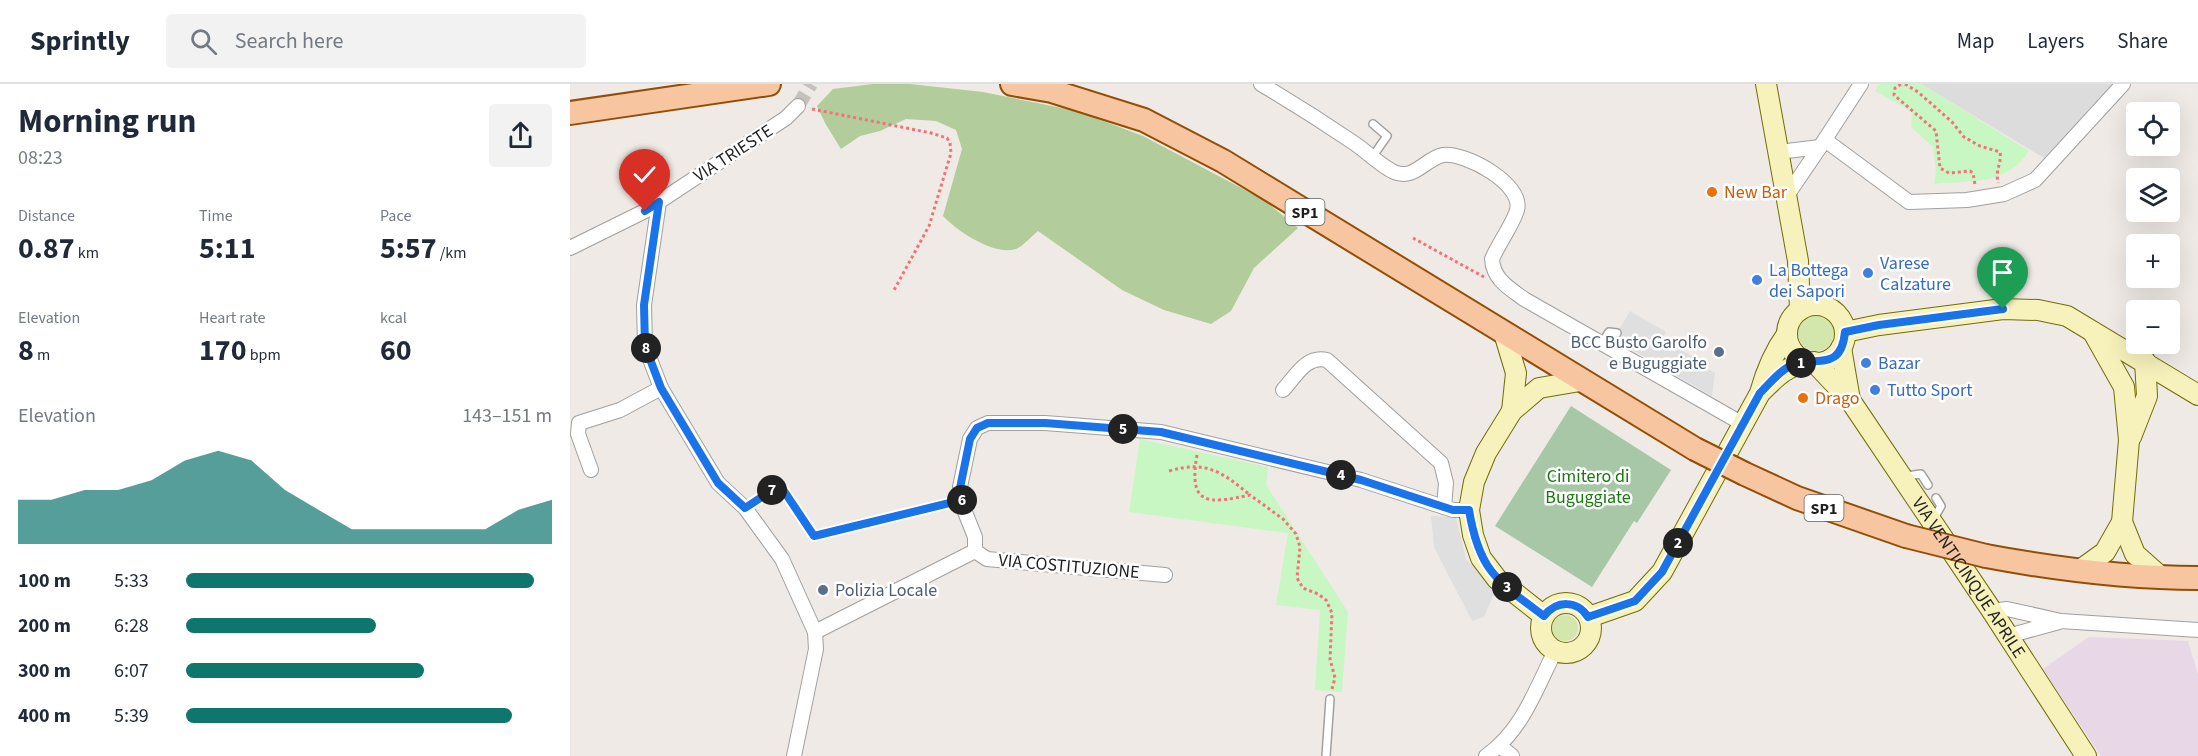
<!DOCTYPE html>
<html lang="en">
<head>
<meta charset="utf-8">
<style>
  :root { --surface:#fff; --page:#f2f2f3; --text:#1f2937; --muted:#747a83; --line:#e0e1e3; --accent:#0f766e }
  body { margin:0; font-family:"Source Sans 3",sans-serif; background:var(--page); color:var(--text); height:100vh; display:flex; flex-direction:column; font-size:22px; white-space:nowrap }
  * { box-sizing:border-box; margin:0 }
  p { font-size:20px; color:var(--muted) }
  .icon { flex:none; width:33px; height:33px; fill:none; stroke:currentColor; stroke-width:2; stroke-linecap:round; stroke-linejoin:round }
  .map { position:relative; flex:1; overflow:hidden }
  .drawer { display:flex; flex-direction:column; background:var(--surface); width:570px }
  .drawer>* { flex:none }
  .fabs { position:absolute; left:1556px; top:18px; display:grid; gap:12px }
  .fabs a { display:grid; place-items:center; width:54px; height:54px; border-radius:6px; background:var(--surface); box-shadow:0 6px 24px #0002; font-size:30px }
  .pin { position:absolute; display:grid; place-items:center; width:51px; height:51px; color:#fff; margin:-62px -26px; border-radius:50% 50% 50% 0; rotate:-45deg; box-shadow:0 0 6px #0007 }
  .pin .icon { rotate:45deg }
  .km { position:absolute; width:30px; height:30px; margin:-15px; border-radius:50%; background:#222; color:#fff; font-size:16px; line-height:30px; text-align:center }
  .round { display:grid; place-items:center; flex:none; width:63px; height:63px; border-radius:6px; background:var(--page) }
  .headline { display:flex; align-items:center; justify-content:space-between; height:102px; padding:0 18px }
  h1 { font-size:33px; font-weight:700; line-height:45px }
  .stats { display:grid; grid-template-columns:repeat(3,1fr); gap:9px; height:102px; padding:6px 18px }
  .stats div { display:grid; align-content:center }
  .stats b { font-size:30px; font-weight:700 }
  .stats small { font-size:16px; font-weight:400 }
  .stats p { font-size:16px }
  .chart { height:168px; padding:12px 18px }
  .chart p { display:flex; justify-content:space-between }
  .chart svg { width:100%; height:108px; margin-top:6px; fill:var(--accent); opacity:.7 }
  ul { padding:0 18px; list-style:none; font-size:20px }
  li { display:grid; grid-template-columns:96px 72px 1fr; align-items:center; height:45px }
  li i { height:15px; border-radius:8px; background:var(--accent) }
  header { display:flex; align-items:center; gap:36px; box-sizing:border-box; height:84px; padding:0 30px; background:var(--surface); border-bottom:2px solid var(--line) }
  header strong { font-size:28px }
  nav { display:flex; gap:33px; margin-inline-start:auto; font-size:21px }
  .search { width:420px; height:54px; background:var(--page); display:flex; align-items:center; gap:15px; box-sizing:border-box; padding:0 21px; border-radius:6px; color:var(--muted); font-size:22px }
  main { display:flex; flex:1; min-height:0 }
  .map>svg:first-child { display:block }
  .residential { fill:#dddcdc }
  .industrial { fill:#e8d7e7 }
  .grass { fill:#d3e7ad }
  .forest { fill:#b2cd9b }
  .cemetery { fill:#a7c7a7 }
  .park { fill:#c8f7c4 }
  .parking { fill:#dfdfdf }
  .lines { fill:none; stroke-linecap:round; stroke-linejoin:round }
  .street-tunnel { stroke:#c5c1bd; stroke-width:14; stroke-dasharray:14 7; stroke-linecap:butt }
  .lane-casing { stroke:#a0a0a0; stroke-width:10 }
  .street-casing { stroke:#a0a0a0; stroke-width:16 }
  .secondary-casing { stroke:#726d09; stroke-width:22 }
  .primary-casing { stroke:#934e06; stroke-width:26 }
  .path { stroke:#f47178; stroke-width:3; stroke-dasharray:3 3; stroke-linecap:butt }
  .lane { stroke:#fff; stroke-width:7 }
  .street { stroke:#fff; stroke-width:14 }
  .secondary { stroke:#f7f1bb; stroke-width:20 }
  .primary { stroke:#f8c5a1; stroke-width:22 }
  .primary-bridge-casing { stroke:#934e06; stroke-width:26; stroke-linecap:butt }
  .primary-bridge { stroke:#f8c5a1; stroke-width:22 }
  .route-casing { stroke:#fff; stroke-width:12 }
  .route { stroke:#1a73e8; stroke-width:8 }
  .food-dot { fill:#e8710a; stroke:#fff; stroke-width:2 }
  .shop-dot { fill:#3f7fe0; stroke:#fff; stroke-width:2 }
  .service-dot { fill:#5c6f8a; stroke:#fff; stroke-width:2 }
  .labels { text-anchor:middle; stroke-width:5; stroke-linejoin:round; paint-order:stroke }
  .shield { fill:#fff; stroke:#626262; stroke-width:1.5 }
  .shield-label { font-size:16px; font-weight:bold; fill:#1f1f1f }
  .street-label { font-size:18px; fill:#1f1f1f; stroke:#fff }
  .food-label { font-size:18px; fill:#c56008; stroke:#fff; text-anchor:start }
  .shop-label { font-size:18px; fill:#366cbe; stroke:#fff; text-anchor:start }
  .service-label { font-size:18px; fill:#4e5e75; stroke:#fff; text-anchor:end }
  .park-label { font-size:18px; fill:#187910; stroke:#fff }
</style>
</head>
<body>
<header>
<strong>Sprintly</strong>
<div class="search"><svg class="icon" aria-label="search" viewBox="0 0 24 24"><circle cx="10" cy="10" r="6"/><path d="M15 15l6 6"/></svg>Search here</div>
<nav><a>Map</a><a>Layers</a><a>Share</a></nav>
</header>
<main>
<section class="drawer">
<div class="headline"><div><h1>Morning run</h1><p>08:23</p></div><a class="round"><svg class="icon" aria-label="share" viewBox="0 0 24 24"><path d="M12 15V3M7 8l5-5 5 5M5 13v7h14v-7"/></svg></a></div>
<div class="stats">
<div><p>Distance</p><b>0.87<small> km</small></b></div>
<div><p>Time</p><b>5:11</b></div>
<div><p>Pace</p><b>5:57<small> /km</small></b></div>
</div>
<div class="stats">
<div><p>Elevation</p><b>8<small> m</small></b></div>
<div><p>Heart rate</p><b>170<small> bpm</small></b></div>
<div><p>kcal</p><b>60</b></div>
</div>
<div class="chart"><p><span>Elevation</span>143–151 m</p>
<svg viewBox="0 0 160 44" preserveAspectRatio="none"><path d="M0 44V26L10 26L20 22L30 22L40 18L50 10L60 6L70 10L80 22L90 30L100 38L110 38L120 38L130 38L140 38L150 30L160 26V44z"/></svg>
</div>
<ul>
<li><b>100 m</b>5:33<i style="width:95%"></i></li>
<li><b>200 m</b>6:28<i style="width:52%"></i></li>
<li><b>300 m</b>6:07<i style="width:65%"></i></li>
<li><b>400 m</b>5:39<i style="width:89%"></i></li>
</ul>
</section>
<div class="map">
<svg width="1628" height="672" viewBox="0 0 1628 672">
  <rect width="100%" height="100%" fill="#efeae5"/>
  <polygon class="residential" points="1351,0 1545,0 1474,74"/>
  <polygon class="industrial" points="1519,553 1618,557 1628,591 1628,672 1531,672 1473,585"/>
  <g class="grass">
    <circle cx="1246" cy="249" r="18"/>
    <circle cx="995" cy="544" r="13"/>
  </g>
  <path class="forest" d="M303 0H340L413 8 507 27 573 52 694 116 728 144 684 184 661 227 641 240 594 226 552 206 468 147C462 152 453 162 446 165 424 172 387 147 373 132L392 65 386 46 366 37 336 35 310 47 290 52 271 65 255 39 247 22 263 5Z"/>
  <polygon class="cemetery" points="1001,322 1101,386 1067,439 1064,437 1022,503 925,442"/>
  <g class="park">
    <path d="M1309 0H1351L1459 67C1436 102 1402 96 1364 100L1366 87 1363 63 1341 43 1342 28 1305 7Z"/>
    <polygon points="570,355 698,383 696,401 778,528 772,608 745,606 750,526 706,521 718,449 559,428"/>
  </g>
  <g class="parking">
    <polygon points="1060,227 1096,248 1092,255 1132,278 1131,281 1145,289 1142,312 1044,255"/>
    <polygon points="861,432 886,433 896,475 925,507 914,533 902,537 864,463"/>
  </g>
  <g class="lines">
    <polyline class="street-tunnel" points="228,22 241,0"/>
    <defs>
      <g id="lane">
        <polyline points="803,72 817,52 803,40"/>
        <polyline points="1032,259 1039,248 1047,249"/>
        <polyline points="1336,392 1351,390 1358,401"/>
        <polyline points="1363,436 1371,422 1366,414"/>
        <polyline points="756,672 760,615"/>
      </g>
      <g id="street">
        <path d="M691 0C723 19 753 38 784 59 796 67 811 82 824 88 844 97 856 74 873 71 895 68 954 100 947 126 944 138 928 161 922 175 923 195 939 204 954 215L1173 340"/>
        <polyline points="1255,56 1339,118 1397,116 1434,110 1465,96 1553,0"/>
        <polyline points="1250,63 1291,0"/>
        <polyline points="1208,68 1250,63 1216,113"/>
        <polyline points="89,118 74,221 75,262 91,304"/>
        <polyline points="0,164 75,127 216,34 228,22"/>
        <path d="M713 306C726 292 736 271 757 276L871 379 876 399 874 423"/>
        <polyline points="21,386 8,350 9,339 50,326 91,304 148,399 175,424 212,475 245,548 246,565 224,672"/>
        <polyline points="405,467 405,453 393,423 390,403 400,355 407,344 418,339 475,339 591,348 791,396 883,426 899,426"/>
        <polyline points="1422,527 1437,525 1491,537 1628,546"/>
        <polyline points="245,548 405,467 417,475 595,491"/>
        <polyline points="1438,552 1489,538"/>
        <polyline points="930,662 942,672"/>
        <path d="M916 672C952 647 966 605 985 567"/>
      </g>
      <g id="secondary">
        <polyline points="1196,0 1228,177 1230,226"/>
        <circle cx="1246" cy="250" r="29"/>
        <polyline points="1275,248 1309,241 1433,225 1468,226 1497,232 1628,311"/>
        <polyline points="934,249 946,289 942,327"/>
        <polyline points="1271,264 1280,316"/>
        <path id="s1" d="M1244 278 1280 316 1422 527 1516 672"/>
        <path d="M1192 307C1208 291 1217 282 1239 278"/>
        <polyline points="1561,353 1577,312 1575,277"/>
        <polyline points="1552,438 1565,470 1592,494"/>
        <polyline points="1510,486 1535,468 1552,438 1559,356 1554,303 1523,248"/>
        <circle cx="996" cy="544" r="25"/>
        <polyline points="974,532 927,495 911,474 903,451 899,426 904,398 916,369 942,327 969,304 1010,297"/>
        <path d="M1019 533 1065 517 1092 488 1190 309C1196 287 1204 268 1217 250"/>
      </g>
      <g id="primary">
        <polyline points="442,0 482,7 574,36 653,77 1125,365"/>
        <polyline points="0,29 199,0"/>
        <polyline points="1175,390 1227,414 1336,452"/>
        <path d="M1416 472C1485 485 1557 494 1628 494"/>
      </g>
    </defs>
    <use href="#lane" class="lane-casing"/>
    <use href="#street" class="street-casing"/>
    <use href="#secondary" class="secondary-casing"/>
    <use href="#primary" class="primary-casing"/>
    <g class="path">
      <polyline points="1331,0 1325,4 1324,11 1366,47 1370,84 1379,89 1400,87 1403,89 1405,101"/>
      <path d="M1335 0 1348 8 1382 38 1394 53 1410 62 1430 68C1432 79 1425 85 1428 99"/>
      <polyline points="242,25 361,49 377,54 380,59 381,69 359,142 323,208"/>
      <polyline points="843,154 914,193"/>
      <path d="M627 371C618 422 638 420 680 411L713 435 726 450 730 463 727 494 733 504 748 510 756 516 762 529 760 575 765 594 762 605"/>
      <path d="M599 387C636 376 652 388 680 411"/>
      <polyline points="186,416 210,401 244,452 378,420"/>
    </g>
    <use href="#lane" class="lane"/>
    <use href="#street" class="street"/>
    <use href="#secondary" class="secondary"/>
    <use href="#primary" class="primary"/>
    <defs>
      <g id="primary-bridge">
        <polyline points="1125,365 1175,390"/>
        <polyline points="1336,452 1416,472"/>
      </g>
    </defs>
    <use href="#primary-bridge" class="primary-bridge-casing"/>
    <use href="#primary-bridge" class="primary-bridge"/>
  </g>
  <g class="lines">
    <defs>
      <path id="route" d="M75 127 89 118 74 221 75 262 91 304 148 399 175 424 210 401 244 452 392 416 390 404 400 355 407 344 418 339H475L591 348 791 396 883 426H899C909 487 927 497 974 532 987 516 1007 516 1018 533L1065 517 1092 488 1190 309C1199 300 1210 286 1222 281 1245 271 1271 289 1275 248L1309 241 1433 225"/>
    </defs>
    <use href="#route" class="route-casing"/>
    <use href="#route" class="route"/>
  </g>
  <g class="food-dot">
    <circle cx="1142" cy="108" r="6"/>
    <circle cx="1233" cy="314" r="6"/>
  </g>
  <g class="shop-dot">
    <circle cx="1298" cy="189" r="6"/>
    <circle cx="1187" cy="196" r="6"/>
    <circle cx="1296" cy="279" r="6"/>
    <circle cx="1305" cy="306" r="6"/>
  </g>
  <g class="service-dot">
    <circle cx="1149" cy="268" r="6"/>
    <circle cx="253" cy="506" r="6"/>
  </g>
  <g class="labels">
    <g class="shield">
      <rect x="715.5" y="115" width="39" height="26" rx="4.5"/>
      <rect x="1234.5" y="411" width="39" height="26" rx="4.5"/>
    </g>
    <g class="shield-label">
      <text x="735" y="134">SP1</text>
      <text x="1254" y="430">SP1</text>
    </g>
    <g class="street-label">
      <text transform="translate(163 69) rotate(-33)" y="6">VIA TRIESTE</text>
      <text transform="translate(499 482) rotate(5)" y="6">VIA COSTITUZIONE</text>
      <text dy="6" stroke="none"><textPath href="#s1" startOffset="266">VIA VENTICINQUE APRILE</textPath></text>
    </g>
    <g class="food-label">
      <text x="1154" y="114">New Bar</text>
      <text x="1245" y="320">Drago</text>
    </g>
    <g class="shop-label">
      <text x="1310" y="185">Varese<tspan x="1310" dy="21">Calzature</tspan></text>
      <text x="1199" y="192">La Bottega<tspan x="1199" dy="21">dei Sapori</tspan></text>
      <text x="1308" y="285">Bazar</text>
      <text x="1317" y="312">Tutto Sport</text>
    </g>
    <g class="service-label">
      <text x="1137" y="264">BCC Busto Garolfo<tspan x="1137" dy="21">e Buguggiate</tspan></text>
      <text x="265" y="512" text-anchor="start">Polizia Locale</text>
    </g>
    <g class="park-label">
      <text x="1018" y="398">Cimitero di<tspan x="1018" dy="21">Buguggiate</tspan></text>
    </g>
  </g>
</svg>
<div class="fabs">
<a><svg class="icon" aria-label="locate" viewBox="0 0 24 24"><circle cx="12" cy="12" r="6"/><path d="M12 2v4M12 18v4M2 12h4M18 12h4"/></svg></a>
<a><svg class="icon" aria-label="layers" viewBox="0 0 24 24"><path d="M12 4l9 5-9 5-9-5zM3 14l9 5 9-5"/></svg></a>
<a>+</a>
<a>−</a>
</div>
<div class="pin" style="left:1433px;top:225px;background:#1e9e55"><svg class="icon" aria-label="arrive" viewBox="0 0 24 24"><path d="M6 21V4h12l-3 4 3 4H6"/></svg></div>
<div class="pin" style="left:75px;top:127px;background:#d93025"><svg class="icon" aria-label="check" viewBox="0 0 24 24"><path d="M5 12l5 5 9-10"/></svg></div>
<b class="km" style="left:1231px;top:279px">1</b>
<b class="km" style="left:1108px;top:459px">2</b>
<b class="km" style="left:937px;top:503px">3</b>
<b class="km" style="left:771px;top:391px">4</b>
<b class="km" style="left:553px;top:345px">5</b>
<b class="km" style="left:392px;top:416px">6</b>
<b class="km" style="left:202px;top:406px">7</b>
<b class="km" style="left:76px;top:264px">8</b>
</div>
</main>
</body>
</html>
